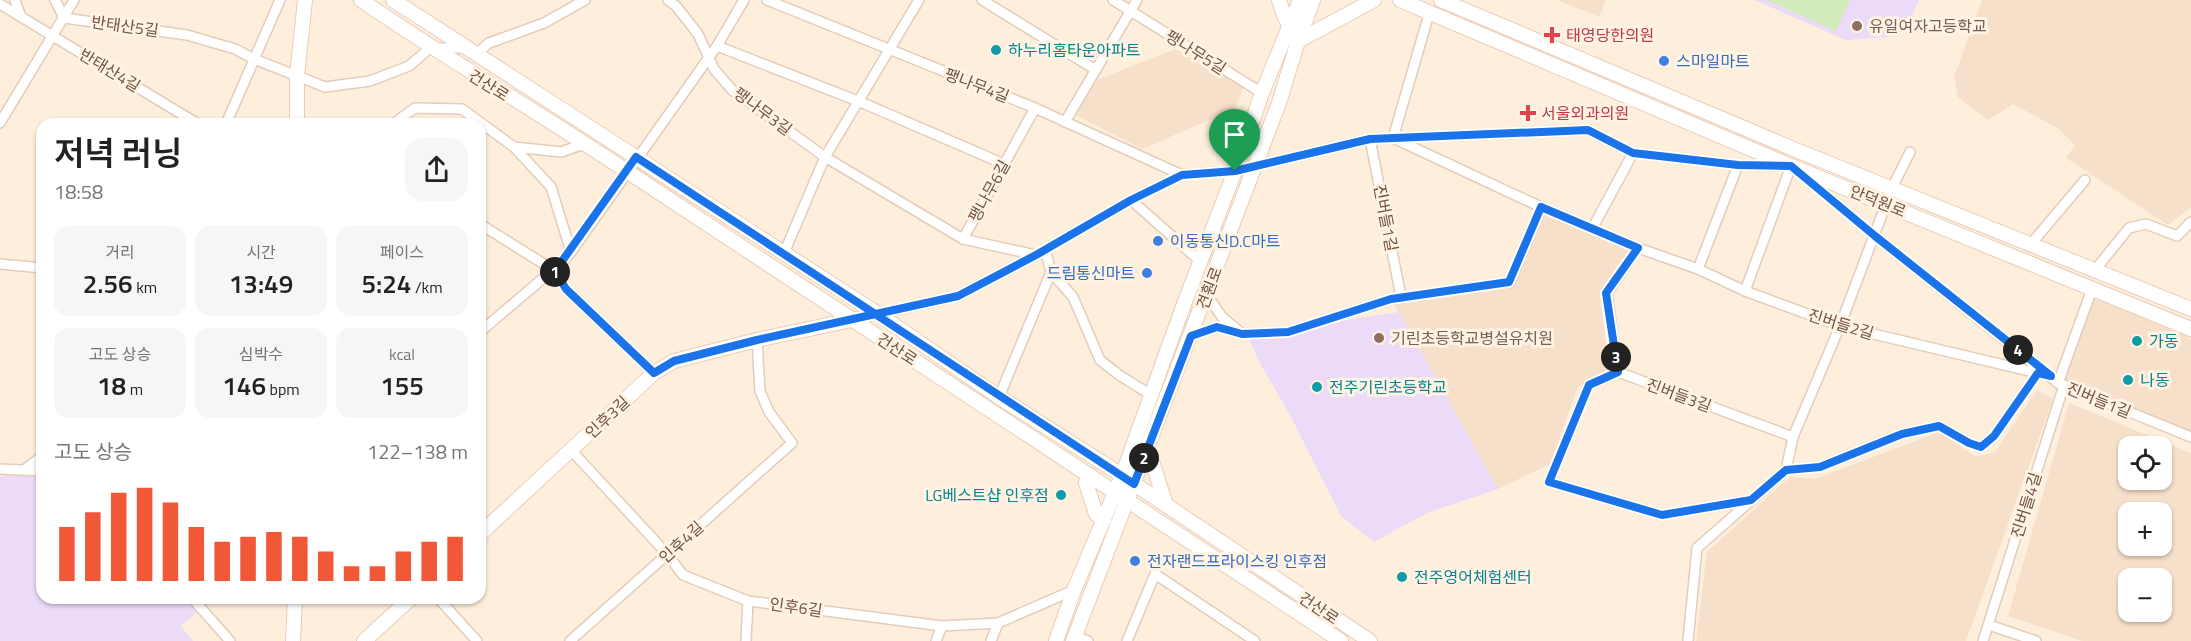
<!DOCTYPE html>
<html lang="ko">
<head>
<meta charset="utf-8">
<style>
  :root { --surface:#fff; --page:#f6f6f6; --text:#222; --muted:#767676; --accent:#f15838 }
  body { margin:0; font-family:"Titillium Web","Noto Sans KR",sans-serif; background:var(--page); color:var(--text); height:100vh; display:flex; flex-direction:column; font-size:22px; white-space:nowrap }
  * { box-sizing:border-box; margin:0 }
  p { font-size:20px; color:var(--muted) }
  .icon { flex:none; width:33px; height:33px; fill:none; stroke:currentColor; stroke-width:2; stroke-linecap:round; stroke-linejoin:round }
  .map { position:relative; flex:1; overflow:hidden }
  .details { position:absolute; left:36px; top:118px; width:450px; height:486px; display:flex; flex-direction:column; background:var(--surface); border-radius:18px; box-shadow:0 2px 4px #0004 }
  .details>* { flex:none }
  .controls { position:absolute; left:2118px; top:436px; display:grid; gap:12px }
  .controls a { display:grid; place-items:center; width:54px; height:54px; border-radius:12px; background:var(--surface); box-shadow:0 2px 4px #0004; font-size:30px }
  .pin { position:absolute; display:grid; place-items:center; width:51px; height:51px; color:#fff; margin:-62px -26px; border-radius:50% 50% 50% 0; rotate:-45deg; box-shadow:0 0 6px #0007 }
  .pin .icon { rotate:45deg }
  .km { position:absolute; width:30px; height:30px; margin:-15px; border-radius:50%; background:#222; color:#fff; font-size:16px; line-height:30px; text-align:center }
  .round { display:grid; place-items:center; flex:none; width:63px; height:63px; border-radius:18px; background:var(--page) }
  .headline { display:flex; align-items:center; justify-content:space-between; height:102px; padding:0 18px }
  h1 { font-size:33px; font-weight:600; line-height:45px }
  .metrics { display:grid; grid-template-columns:repeat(3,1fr); gap:9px; height:102px; padding:6px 18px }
  .metrics div { display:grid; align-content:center; border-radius:15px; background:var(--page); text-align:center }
  .metrics b { font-size:26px; font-weight:600 }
  .metrics small { font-size:16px; font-weight:400 }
  .metrics p { font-size:16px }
  .chart { height:168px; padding:12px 18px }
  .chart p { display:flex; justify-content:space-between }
  .chart svg { width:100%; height:108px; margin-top:6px; stroke:var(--accent); stroke-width:6 }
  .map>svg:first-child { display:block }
  .residential { fill:#f6e0ca; fill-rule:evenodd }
  .education { fill:#ecdaf9 }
  .park { fill:#d1ebbb }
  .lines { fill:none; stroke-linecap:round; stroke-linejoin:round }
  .street-casing { stroke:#e4ccbb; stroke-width:12 }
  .secondary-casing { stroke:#e9cdb8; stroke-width:16 }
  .street { stroke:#fff; stroke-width:9 }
  .secondary { stroke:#fff; stroke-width:14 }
  .route-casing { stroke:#fff; stroke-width:12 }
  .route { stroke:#1a73e8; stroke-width:8 }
  .education-dot { fill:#8d6e63; stroke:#fff3e4; stroke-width:2 }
  .health-dot { fill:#e0444e; stroke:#fff3e4; stroke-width:2 }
  .culture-dot { fill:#0f9aa8; stroke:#fff3e4; stroke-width:2 }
  .shop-dot { fill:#3f7fe0; stroke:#fff3e4; stroke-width:2 }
  .labels { text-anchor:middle; stroke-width:6; stroke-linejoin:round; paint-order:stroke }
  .street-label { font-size:16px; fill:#745344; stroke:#fff3e4 }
  .education-label { font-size:16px; fill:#785e54; stroke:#fff3e4; text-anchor:start }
  .health-label { font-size:16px; fill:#be3a42; stroke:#fff3e4; text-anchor:start }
  .culture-label { font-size:16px; fill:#0d838f; stroke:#fff3e4; text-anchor:start }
  .shop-label { font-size:16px; fill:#366cbe; stroke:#fff3e4; text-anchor:start }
</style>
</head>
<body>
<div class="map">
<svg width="2191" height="641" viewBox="0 0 2191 641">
  <rect width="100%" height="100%" fill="#feefdc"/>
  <g class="residential">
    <polygon points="1557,0 1606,0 1599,17"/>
    <polygon points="1982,0 2191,0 2191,207 2168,225 2066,158 2075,145 2059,129 2013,104 1988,120 1958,97 1954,77"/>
    <polygon points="1175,49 1244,86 1235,109 1142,149 1075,115 1092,82"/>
    <polygon points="1541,207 1636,251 1600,294 1609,372 1578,387 1550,464 1498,489 1391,299 1509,282"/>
    <polygon points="2089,295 2191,338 2191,437 2058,383"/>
    <polygon points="2037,390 2053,399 1966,641 1696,641 1707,552 1790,477 1815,479 1939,432 1976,457 1995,452"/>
    <path d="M2069 403 2191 453V641H2082L2008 616ZM2128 447H2162V480H2128ZM2128 513H2162V546H2128ZM2128 579H2162V612H2128Z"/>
  </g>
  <g class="education">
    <polygon points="1754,0 1919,0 1912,16 1888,37 1846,40"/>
    <polygon points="1399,312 1498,489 1427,513 1374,542 1341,516 1290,415 1261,365 1247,335"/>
    <polygon points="6,475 42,477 42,598 186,599 198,611 181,626 193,641 0,641 0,477"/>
  </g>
  <polygon class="park" points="1766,0 1850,0 1836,31"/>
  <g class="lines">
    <defs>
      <g id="street">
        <polyline points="15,0 21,17"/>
        <polyline points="55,0 64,18 187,35 235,49 254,59 325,87 370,81 409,66 430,48 464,48"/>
        <polyline points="668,0 676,6 698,34 714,69 732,90 825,157 963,239 1036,255"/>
        <polyline points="767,0 1035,108 1182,175"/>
        <polyline points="982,0 1096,70"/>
        <polyline points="1113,0 1262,93"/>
        <polyline points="0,4 198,124"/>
        <polyline points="1429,14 1393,138 1541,207 1638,248 1698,269 1745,291 1840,326 2046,375"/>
        <polyline points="717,46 858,101 1004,164"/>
        <polyline points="476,54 489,43 544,23 585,0"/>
        <polyline points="1065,122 1137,0"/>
        <polyline points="0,123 74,0"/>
        <polyline points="226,124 280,0"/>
        <polyline points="396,124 397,121 415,108 462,109 514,147 561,152 584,144"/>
        <polyline points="1370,139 1401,297"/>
        <polyline points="514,147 551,187 571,252"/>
        <polyline points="1799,172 1875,236 2058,383 2191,437"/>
        <polyline points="1131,200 1200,261"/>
        <polyline points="480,224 555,271 566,289 654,373"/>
        <polyline points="1592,229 1633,153"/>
        <polyline points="963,239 1035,108"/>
        <polyline points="2030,245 2085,180"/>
        <polyline points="784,253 825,157 919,0"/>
        <polyline points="0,264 42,268"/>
        <polyline points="1698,269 1738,165"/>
        <polyline points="2094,271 2129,228 2146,224 2177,236 2191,222"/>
        <polyline points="1051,272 1073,297 1100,360 1119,375 1151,395"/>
        <polyline points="1745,291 1791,166"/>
        <polyline points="1207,295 1222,317 1240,332"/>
        <polyline points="878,314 958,296 1036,255 1131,200 1182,175 1235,171 1370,139 1588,130 1633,153 1738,165 1784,166"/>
        <polyline points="480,332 541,280 555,271 571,252 717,46 744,0"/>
        <polyline points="1191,336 1217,327 1242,334 1288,332 1391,299 1510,282 1541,207"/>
        <polyline points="1618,372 1607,293 1638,248"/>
        <polyline points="2058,383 2092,289"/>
        <polyline points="999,397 1051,272 1045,249"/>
        <polyline points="571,450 667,554 683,575 748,601 942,626 998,623 1074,590"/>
        <polyline points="0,469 42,471"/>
        <polyline points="24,470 42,456"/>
        <polyline points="1786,470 1793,437 1840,326 1892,188 1910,152"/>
        <polyline points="1751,500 1662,515 1549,482 1589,385 1618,372 1793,437"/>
        <polyline points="192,598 230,641"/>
        <polyline points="438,598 477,641"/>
        <polyline points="1989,625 2036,641"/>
        <polyline points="1075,636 1088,641"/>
        <polyline points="570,641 792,443 769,412 760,391 757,340"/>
        <polyline points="746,641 748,601"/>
        <polyline points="936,641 942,626"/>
        <polyline points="991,641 998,623"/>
        <polyline points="1127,641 1155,574 1255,641"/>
        <polyline points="1688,641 1697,548 1786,470 1820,467 1902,434 1939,426 1969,443 1981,447 1994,436 2038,373"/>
        <polyline points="1983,641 2064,385"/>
      </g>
      <g id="secondary">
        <path d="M361 0C448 60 540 113 628 172 865 330 1104 484 1341 641"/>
        <polyline points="393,0 878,314 999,397 1109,467 1370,641"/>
        <polyline points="1279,0 1285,18 1290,25"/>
        <polyline points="1400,0 1791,166 2191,329"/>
        <polyline points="1441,0 1796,150 2191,309"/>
        <polyline points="1298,41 1374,0"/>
        <polyline points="297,124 297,76 305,0"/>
        <polyline points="1145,457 1153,464 1166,505"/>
        <polyline points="1090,475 1086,483 1096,514 1104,520"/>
        <polyline points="480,534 654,373 674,361 757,340 856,319"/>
        <polyline points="293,641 295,598"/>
        <polyline points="364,641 411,598"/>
        <polyline points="1056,641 1074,590 1122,476 1184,304 1235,171 1262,93 1300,0"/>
        <polyline points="1073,641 1279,103 1298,41 1313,0"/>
      </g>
    </defs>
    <use href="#street" class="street-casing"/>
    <use href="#secondary" class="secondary-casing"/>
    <use href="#street" class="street"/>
    <use href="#secondary" class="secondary"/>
  </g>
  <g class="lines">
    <defs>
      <polyline id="route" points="1235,171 1182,175 1131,200 1036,255 958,296 757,340 674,361 654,373 566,289 555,271 636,157 1134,484 1191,336 1217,327 1242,334 1288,332 1391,299 1509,282 1541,207 1638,248 1606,293 1618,372 1589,385 1549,482 1662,515 1751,500 1786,470 1820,467 1902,434 1939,426 1969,443 1981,447 1994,436 2038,373 2051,376 1875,236 1791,166 1738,165 1633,153 1588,130 1370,139 1235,171"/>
    </defs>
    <use href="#route" class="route-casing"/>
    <use href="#route" class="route"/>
  </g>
  <g class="education-dot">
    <circle cx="1857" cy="26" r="6"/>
    <circle cx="1379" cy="338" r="6"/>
  </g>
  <g class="health-dot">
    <path d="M1549 26h6v6h6v6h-6v6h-6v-6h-6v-6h6z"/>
    <path d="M1525 104h6v6h6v6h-6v6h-6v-6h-6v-6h6z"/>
  </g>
  <g class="culture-dot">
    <circle cx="996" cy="50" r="6"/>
    <circle cx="2137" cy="341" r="6"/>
    <circle cx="2128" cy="380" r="6"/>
    <circle cx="1317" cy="387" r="6"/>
    <circle cx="1061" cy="495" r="6"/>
    <circle cx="1402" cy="577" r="6"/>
  </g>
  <g class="shop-dot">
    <circle cx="1664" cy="61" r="6"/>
    <circle cx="1158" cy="241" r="6"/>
    <circle cx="1147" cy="273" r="6"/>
    <circle cx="1135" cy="561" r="6"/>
  </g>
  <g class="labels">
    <g class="street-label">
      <text transform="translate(125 26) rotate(8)" y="6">반태산5길</text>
      <text transform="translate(1196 52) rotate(32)" y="6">팽나무5길</text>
      <text transform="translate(110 70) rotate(31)" y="6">반태산4길</text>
      <text transform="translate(489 85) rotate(32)" y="6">건산로</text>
      <text transform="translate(977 85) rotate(21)" y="6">팽나무4길</text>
      <text transform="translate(763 111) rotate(37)" y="6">팽나무3길</text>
      <text transform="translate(989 191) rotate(-61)" y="6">팽나무6길</text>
      <text transform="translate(1878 201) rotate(22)" y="6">안덕원로</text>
      <text transform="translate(1386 218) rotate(79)" y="6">진버들1길</text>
      <text transform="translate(1209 288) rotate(-70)" y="6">견훤로</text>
      <text transform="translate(1841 324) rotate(17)" y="6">진버들2길</text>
      <text transform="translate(897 349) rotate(33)" y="6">건산로</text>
      <text transform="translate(1679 395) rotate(20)" y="6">진버들3길</text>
      <text transform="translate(2099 400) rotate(22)" y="6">진버들1길</text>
      <text transform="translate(607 417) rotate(-43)" y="6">인후3길</text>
      <text transform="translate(2026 505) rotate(-73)" y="6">진버들4길</text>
      <text transform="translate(681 542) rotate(-42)" y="6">인후4길</text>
      <text transform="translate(796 607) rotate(8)" y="6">인후6길</text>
      <text transform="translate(1319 608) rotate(34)" y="6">건산로</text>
    </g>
    <g class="education-label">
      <text x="1869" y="32">유일여자고등학교</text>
      <text x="1391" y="344">기린초등학교병설유치원</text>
    </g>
    <g class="health-label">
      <text x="1566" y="41">태영당한의원</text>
      <text x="1541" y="119">서울외과의원</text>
    </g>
    <g class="culture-label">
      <text x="1008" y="56">하누리홈타운아파트</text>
      <text x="2149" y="347">가동</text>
      <text x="2140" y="386">나동</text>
      <text x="1329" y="393">전주기린초등학교</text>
      <text x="1049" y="501" text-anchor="end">LG베스트샵 인후점</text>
      <text x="1414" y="583">전주영어체험센터</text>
    </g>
    <g class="shop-label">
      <text x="1676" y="67">스마일마트</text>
      <text x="1170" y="247">이동통신D.C마트</text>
      <text x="1135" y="279" text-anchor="end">드림통신마트</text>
      <text x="1147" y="567">전자랜드프라이스킹 인후점</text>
    </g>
  </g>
</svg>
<div class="controls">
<a><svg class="icon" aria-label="locate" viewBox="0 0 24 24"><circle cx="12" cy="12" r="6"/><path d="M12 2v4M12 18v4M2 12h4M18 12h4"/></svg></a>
<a>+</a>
<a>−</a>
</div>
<div class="pin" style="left:1235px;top:171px;background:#1e9e55"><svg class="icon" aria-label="arrive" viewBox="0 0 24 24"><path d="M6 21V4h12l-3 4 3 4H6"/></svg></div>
<b class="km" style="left:555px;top:272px">1</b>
<b class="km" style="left:1144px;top:458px">2</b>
<b class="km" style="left:1616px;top:357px">3</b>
<b class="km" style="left:2018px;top:350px">4</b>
<section class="details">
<div class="headline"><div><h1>저녁 러닝</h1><p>18:58</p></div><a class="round"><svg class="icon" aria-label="share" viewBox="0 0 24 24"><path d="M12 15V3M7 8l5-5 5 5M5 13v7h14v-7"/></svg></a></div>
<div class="metrics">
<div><p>거리</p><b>2.56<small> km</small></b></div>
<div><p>시간</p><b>13:49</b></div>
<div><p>페이스</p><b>5:24<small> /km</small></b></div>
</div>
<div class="metrics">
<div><p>고도 상승</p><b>18<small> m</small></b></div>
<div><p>심박수</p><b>146<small> bpm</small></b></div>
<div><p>kcal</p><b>155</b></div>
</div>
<div class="chart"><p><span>고도 상승</span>122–138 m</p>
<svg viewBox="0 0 160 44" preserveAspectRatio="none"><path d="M5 44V22M15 44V16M25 44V8M35 44V6M45 44V12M55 44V22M65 44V28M75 44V26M85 44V24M95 44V26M105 44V32M115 44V38M125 44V38M135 44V32M145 44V28M155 44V26"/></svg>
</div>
</section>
</div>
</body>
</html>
